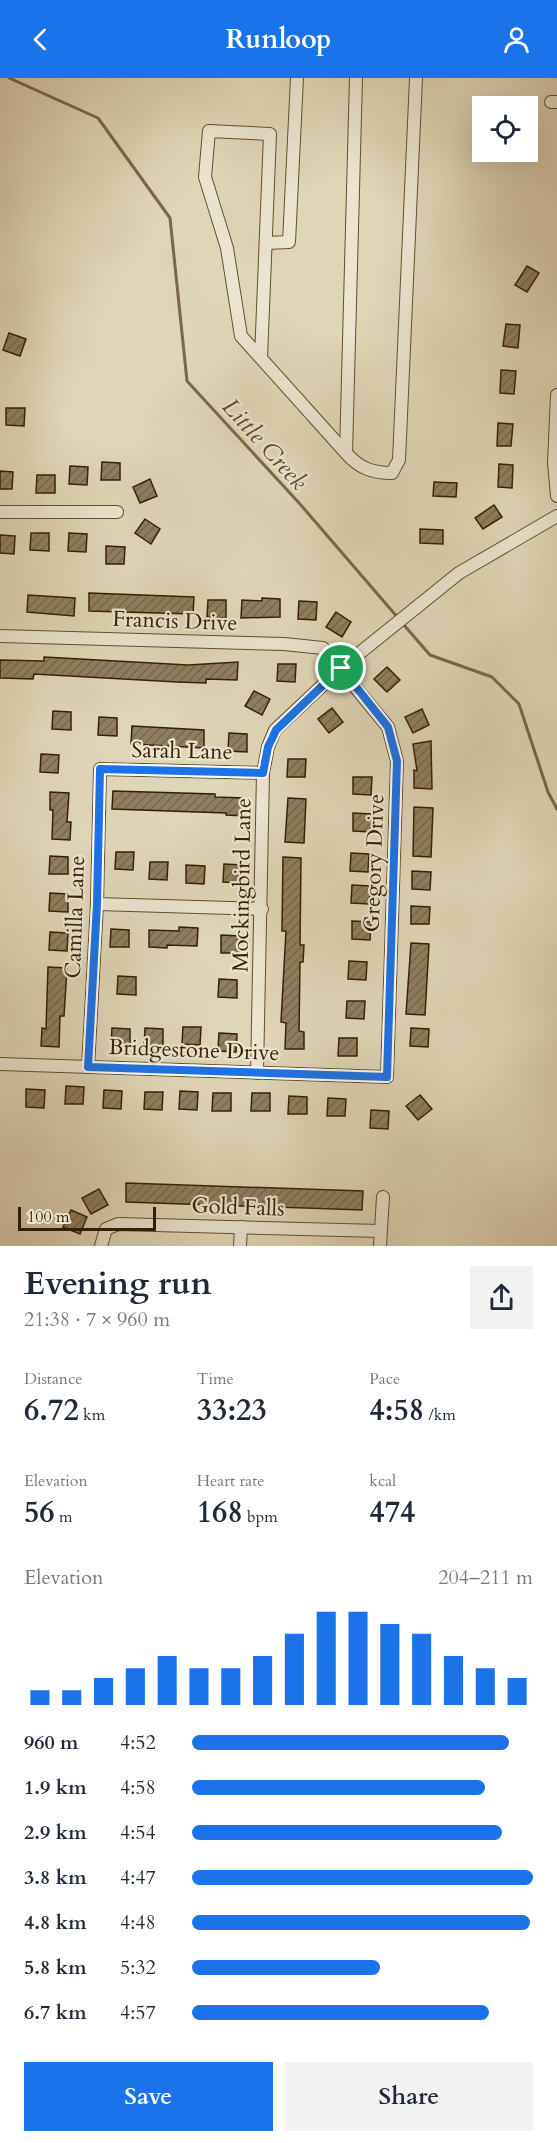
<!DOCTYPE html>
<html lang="en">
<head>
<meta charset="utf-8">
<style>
  :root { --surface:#fff; --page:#f2f2f3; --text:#1f2937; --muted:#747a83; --accent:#1a73e8 }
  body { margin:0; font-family:Cardo,serif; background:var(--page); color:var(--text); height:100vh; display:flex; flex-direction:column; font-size:22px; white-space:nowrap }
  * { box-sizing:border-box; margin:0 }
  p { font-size:20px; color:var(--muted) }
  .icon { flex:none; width:33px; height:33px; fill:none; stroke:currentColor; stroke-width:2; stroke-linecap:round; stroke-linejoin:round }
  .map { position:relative; height:1168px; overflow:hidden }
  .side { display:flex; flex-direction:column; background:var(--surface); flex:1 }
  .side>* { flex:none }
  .fabs { position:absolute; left:472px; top:18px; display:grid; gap:12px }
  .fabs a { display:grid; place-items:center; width:66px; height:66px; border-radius:0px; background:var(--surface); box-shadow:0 6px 24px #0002; font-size:30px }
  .scale { position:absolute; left:18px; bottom:15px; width:138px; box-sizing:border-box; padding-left:6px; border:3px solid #362002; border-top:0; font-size:16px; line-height:21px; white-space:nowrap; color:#362002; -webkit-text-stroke:4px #eae4d0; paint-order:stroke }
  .pin { position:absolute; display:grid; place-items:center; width:51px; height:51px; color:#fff; margin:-26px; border:3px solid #fff; border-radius:50%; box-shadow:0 2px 6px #0007 }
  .round { display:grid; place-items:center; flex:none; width:63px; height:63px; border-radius:0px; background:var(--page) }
  .head { display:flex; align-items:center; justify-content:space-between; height:102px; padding:0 24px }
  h1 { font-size:33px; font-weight:800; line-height:45px }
  .figures { display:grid; grid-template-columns:repeat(3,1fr); gap:9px; height:102px; padding:6px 24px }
  .figures div { display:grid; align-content:center }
  .figures b { font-size:30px; font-weight:800 }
  .figures small { font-size:16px; font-weight:400 }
  .figures p { font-size:16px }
  .chart { height:168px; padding:12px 24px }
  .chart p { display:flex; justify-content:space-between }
  .chart svg { width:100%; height:108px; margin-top:6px; stroke:var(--accent); stroke-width:6 }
  .action { display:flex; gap:12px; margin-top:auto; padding:12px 24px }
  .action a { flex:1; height:69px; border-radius:0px; background:var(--accent); color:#fff; font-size:24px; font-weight:800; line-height:69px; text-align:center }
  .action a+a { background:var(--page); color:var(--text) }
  ul { padding:0 24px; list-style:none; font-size:20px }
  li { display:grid; grid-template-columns:96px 72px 1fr; align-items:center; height:45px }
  li i { height:15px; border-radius:8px; background:var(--accent) }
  header { display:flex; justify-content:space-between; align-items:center; height:78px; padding:0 24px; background:var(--accent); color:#fff; font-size:27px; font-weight:800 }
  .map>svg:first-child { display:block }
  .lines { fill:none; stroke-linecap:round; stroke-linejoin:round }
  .stream { stroke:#796849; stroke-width:3 }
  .building { fill:url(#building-hatch); stroke:#362002; stroke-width:1.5 }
  .minor-casing { stroke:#604e2f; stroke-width:14 }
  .minor { stroke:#eae4d0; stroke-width:12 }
  .route-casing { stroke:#fff; stroke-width:12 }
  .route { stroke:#1a73e8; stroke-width:8 }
  .labels { text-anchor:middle; stroke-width:4.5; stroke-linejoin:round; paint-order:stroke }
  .street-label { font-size:22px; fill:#362002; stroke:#eae4d0 }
  .water-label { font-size:24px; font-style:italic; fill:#5d4a2c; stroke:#eae4d0 }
</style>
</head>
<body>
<header><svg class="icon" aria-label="back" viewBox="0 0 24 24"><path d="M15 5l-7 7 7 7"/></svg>Runloop<svg class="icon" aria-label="person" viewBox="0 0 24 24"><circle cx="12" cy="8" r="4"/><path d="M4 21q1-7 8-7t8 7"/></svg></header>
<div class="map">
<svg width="557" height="1168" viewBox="0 0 557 1168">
  <defs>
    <pattern id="building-hatch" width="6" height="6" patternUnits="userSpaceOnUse" patternTransform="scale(1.5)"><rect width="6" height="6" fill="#8e7f60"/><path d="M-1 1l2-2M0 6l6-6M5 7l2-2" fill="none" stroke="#75684d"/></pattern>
  </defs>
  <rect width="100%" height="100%" fill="#dfd6b7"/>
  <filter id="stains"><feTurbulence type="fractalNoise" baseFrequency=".00333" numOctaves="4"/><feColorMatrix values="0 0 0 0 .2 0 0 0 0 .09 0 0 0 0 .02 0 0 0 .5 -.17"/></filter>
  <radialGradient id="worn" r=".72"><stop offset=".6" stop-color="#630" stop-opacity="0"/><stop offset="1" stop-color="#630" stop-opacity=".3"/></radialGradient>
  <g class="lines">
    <g class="stream">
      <polyline points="9,0 98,40 170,140 187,303 300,426 399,541"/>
      <polyline points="403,546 430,577 492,599 519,626 548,714 557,731"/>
    </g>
  </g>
  <g class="building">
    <polygon points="527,188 539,195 527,214 515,207"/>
    <polygon points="506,246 520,247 518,270 503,268"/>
    <polygon points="9,255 26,261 20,278 3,272"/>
    <polygon points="501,292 516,293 514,316 500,315"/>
    <polygon points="6,330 25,330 24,348 6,347"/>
    <polygon points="498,345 513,346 511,368 497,368"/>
    <polygon points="102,384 120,385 120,402 101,402"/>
    <polygon points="499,386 513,387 512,410 498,409"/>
    <polygon points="70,388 88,389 87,407 69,406"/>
    <polygon points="0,393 13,394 12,411 0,411"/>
    <polygon points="37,397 55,397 55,415 36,415"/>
    <polygon points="150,401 157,418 140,425 133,409"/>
    <polygon points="434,404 457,405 456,419 433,418"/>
    <polygon points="494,427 502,439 483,451 475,440"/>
    <polygon points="145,441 160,451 151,466 135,455"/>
    <polygon points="420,451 443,452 443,466 420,465"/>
    <polygon points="31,455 49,455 49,473 30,472"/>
    <polygon points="69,455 87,456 86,474 68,473"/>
    <polygon points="0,457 15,458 14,476 0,475"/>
    <polygon points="106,468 125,469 124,486 106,486"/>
    <polygon points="89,515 194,519 193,536 89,533"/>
    <polygon points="28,517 75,520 74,538 27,534"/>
    <polygon points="262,520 280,521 280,539 241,540 242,522 262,523"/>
    <polygon points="208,522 226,522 226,540 207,539"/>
    <polygon points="299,523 317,524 316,542 298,541"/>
    <polygon points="336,534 351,544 342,559 326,549"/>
    <polygon points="44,579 188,587 238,584 237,602 206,601 206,605 177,604 34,596 33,601 0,600 0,582 44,583"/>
    <polygon points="278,586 296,586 295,604 277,603"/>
    <polygon points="387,589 400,602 387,614 374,601"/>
    <polygon points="254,613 270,621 262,637 245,628"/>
    <polygon points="332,630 343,644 329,655 318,641"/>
    <polygon points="422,631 429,647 413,655 405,639"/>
    <polygon points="53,633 71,634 71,652 52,651"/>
    <polygon points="99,639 117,640 117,658 98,657"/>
    <polygon points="132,648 204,652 204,670 131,666"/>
    <polygon points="229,655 247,656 247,674 228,673"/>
    <polygon points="431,663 432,711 414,710 414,692 417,693 413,666"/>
    <polygon points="41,676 59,677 58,695 40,694"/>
    <polygon points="288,681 306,681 305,699 287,699"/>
    <polygon points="353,699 372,699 371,717 353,716"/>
    <polygon points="113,713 215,716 215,719 245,720 244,738 226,737 226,735 112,731"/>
    <polygon points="50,714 69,715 67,744 71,744 70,762 52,761 53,732 50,732"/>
    <polygon points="288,720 306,721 304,765 285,764"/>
    <polygon points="414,729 433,730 431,779 413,778"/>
    <polygon points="353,735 372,736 371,754 353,753"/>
    <polygon points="116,774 134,774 133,792 115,791"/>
    <polygon points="351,775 369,776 368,794 350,793"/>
    <polygon points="50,778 68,779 68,796 49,796"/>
    <polygon points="283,779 301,780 300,867 304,867 303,884 300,884 299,953 304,954 304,971 285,971 286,945 281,944 286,853 282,853"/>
    <polygon points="150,784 168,784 167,802 149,801"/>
    <polygon points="224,786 242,787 241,805 223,804"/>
    <polygon points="186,787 205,788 204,806 186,805"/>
    <polygon points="412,793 431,794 430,812 412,811"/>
    <polygon points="352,807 370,808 370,826 351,825"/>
    <polygon points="50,815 68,816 68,834 49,833"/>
    <polygon points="411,828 430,829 429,846 411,846"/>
    <polygon points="352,843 371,844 370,862 352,861"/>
    <polygon points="179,849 198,850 197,868 167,867 167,870 149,869 149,852 179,853"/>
    <polygon points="111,851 129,852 129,869 110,869"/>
    <polygon points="50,854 68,855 67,873 49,872"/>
    <polygon points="221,857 240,858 239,875 221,875"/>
    <polygon points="411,865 429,866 425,937 406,936"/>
    <polygon points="349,883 367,884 366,902 348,901"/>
    <polygon points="48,889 67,890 64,938 60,938 59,969 41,968 42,950 46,951"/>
    <polygon points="118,898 136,899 136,917 117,916"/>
    <polygon points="219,901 237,902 237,920 218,919"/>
    <polygon points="347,923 365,923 364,941 346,940"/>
    <polygon points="183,949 201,949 200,967 182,966"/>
    <polygon points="112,950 130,951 130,968 111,968"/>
    <polygon points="145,950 163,951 163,969 144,968"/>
    <polygon points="411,950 429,951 428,969 410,968"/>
    <polygon points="219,955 237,956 236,974 218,973"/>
    <polygon points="339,960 357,960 357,978 338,978"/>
    <polygon points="66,1008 84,1009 83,1026 65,1026"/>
    <polygon points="26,1011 45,1012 44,1030 26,1029"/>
    <polygon points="104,1012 122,1013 121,1031 103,1030"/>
    <polygon points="180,1013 198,1014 197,1032 179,1031"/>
    <polygon points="145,1014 163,1014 162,1032 144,1031"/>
    <polygon points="213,1015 231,1015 231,1033 212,1033"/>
    <polygon points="252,1015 270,1015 270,1033 251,1033"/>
    <polygon points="420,1017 432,1031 418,1042 406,1028"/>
    <polygon points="289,1018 307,1019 307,1036 288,1036"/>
    <polygon points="328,1020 346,1021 345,1038 327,1038"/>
    <polygon points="371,1032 389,1033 388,1051 370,1050"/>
    <polygon points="126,1105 363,1113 362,1132 126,1124"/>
    <polygon points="99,1111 108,1127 91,1136 82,1120"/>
    <polygon points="71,1132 87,1139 80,1156 63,1149"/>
  </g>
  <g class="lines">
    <defs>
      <g id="minor">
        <polyline points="551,24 557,24"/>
        <polyline points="266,165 289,164 297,0"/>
        <path d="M261 280 270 56 209 53 205 99 227 170 241 258 346 375C359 390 372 395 392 395L399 382 416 0"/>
        <polyline points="557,317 554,385 557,418"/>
        <polyline points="346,375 356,0"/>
        <polyline points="0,434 117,434"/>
        <polyline points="0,558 284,566 323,570 388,649 397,683 387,999 0,986"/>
        <polyline points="97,826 262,831"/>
        <polyline points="88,989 97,826 100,691 263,695"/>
        <polyline points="257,995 263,695 268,669 275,652 341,590 459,495 557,438"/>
        <polyline points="101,1168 106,1151 118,1146 380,1153"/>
        <polyline points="240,1168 241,1149"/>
        <polyline points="380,1168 383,1119"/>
      </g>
    </defs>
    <use href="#minor" class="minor-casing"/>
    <use href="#minor" class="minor"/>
  </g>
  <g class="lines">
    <defs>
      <polygon id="route" points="341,590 388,649 397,683 387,999 88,989 97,826 100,691 263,695 268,669 276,652"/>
    </defs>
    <use href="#route" class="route-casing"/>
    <use href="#route" class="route"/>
  </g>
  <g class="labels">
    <g class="street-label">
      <text transform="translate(175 542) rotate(2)" y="8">Francis Drive</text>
      <text transform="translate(182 672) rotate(1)" y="8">Sarah Lane</text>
      <text transform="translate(373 785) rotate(-88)" y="8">Gregory Drive</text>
      <text transform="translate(241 807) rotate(-89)" y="8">Mockingbird Lane</text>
      <text transform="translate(74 839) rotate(-88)" y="8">Camilla Lane</text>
      <text transform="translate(194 971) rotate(2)" y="8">Bridgestone Drive</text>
      <text transform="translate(238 1128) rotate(2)" y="8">Gold Falls</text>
    </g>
    <g class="water-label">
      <text transform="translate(265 366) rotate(48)" y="8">Little Creek</text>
    </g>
  </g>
  <rect width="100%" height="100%" filter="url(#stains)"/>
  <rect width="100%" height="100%" fill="url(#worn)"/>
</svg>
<div class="fabs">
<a><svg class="icon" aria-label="locate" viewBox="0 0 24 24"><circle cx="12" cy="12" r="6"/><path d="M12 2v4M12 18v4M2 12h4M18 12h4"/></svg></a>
</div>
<div class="scale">100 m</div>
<div class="pin" style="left:341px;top:590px;background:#1e9e55"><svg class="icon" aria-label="arrive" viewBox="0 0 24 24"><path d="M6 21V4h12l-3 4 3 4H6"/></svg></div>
</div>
<section class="side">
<div class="head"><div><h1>Evening run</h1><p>21:38 · 7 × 960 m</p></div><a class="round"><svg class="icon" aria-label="share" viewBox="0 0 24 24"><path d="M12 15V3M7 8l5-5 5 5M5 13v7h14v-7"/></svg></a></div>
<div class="figures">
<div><p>Distance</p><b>6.72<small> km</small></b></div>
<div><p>Time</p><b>33:23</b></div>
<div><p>Pace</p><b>4:58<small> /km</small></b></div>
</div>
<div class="figures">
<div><p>Elevation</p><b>56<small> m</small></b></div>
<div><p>Heart rate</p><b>168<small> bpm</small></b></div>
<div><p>kcal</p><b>474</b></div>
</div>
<div class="chart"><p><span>Elevation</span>204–211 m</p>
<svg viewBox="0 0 160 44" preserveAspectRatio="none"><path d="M5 44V38M15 44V38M25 44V33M35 44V29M45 44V24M55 44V29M65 44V29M75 44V24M85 44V15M95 44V6M105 44V6M115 44V11M125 44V15M135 44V24M145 44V29M155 44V33"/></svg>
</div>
<ul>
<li><b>960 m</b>4:52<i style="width:93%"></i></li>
<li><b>1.9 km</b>4:58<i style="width:86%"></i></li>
<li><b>2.9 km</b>4:54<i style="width:91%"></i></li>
<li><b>3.8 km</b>4:47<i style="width:100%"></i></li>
<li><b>4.8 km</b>4:48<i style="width:99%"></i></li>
<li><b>5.8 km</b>5:32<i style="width:55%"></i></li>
<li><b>6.7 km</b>4:57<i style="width:87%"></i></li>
</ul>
<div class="action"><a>Save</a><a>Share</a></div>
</section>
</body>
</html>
